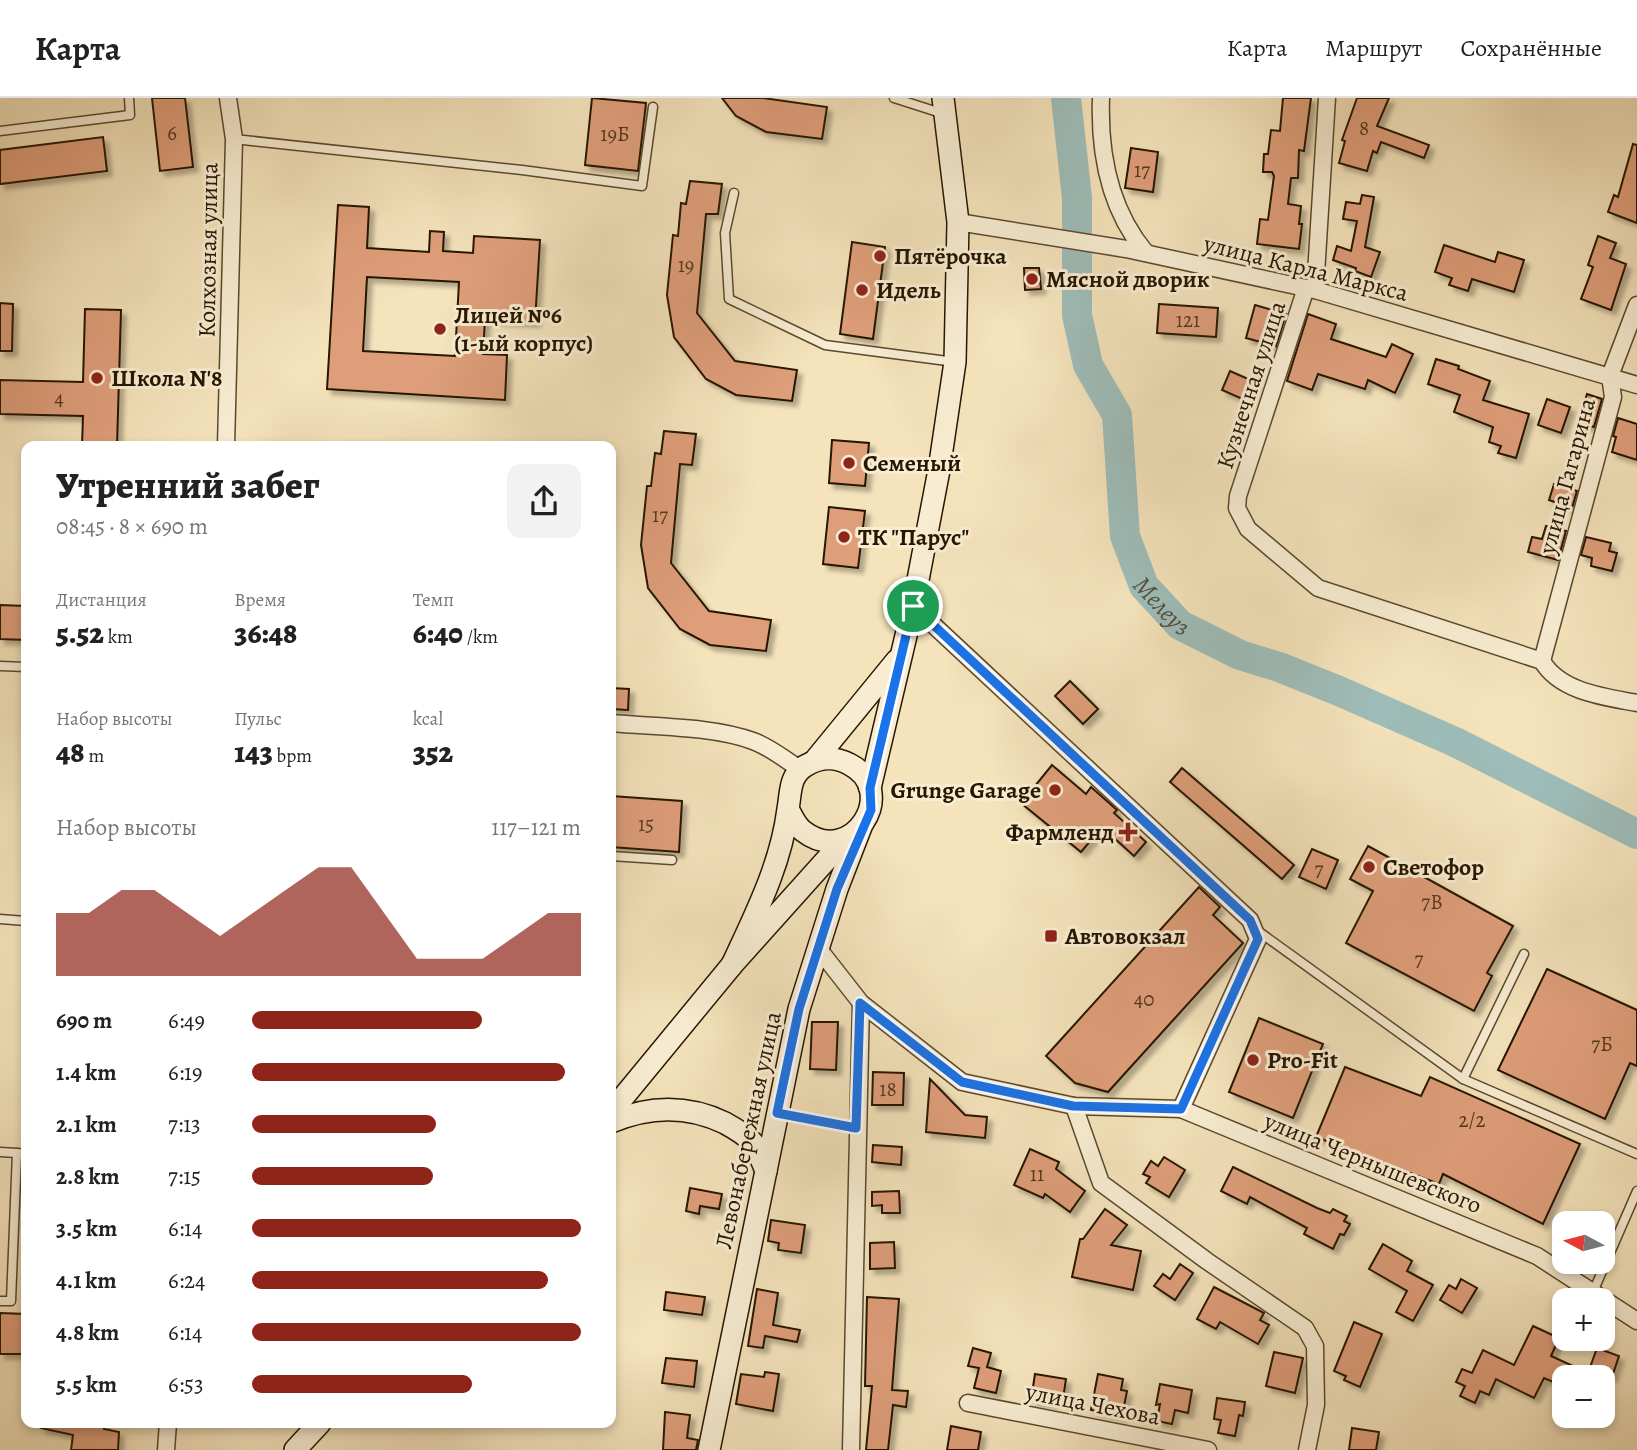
<!DOCTYPE html>
<html lang="ru">
<head>
<meta charset="utf-8">
<style>
  :root { --surface:#fff; --page:#f2f2f2; --text:#222; --muted:#767676; --line:#e0e0e0; --accent:#8f2418 }
  body { margin:0; font-family:Alegreya,serif; background:var(--page); color:var(--text); height:100vh; display:flex; flex-direction:column; font-size:26px; white-space:nowrap }
  * { box-sizing:border-box; margin:0 }
  p { font-size:23px; color:var(--muted) }
  .icon { flex:none; width:38px; height:38px; fill:none; stroke:currentColor; stroke-width:2; stroke-linecap:round; stroke-linejoin:round }
  .map { position:relative; flex:1; overflow:hidden }
  .drawer { position:absolute; left:21px; top:343px; width:595px; height:987px; display:flex; flex-direction:column; background:var(--surface); border-radius:14px; box-shadow:0 4px 10px #0003 }
  .drawer>* { flex:none }
  .needle { width:46px; rotate:277deg }
  .controls { position:absolute; left:1552px; top:1113px; display:grid; gap:14px }
  .controls a { display:grid; place-items:center; width:63px; height:63px; border-radius:14px; background:var(--surface); box-shadow:0 4px 10px #0003; font-size:35px }
  .pin { position:absolute; display:grid; place-items:center; width:60px; height:60px; color:#fff; margin:-30px; border:4px solid #fff; border-radius:50%; box-shadow:0 2px 7px #0007 }
  .round { display:grid; place-items:center; flex:none; width:74px; height:74px; border-radius:14px; background:var(--page) }
  .headline { display:flex; align-items:center; justify-content:space-between; height:119px; padding:0 35px }
  h1 { font-size:38px; font-weight:800; line-height:52px }
  .figures { display:grid; grid-template-columns:repeat(3,1fr); gap:10px; height:119px; padding:7px 35px }
  .figures div { display:grid; align-content:center }
  .figures b { font-size:30px; font-weight:800 }
  .figures small { font-size:19px; font-weight:400 }
  .figures p { font-size:19px }
  .chart { height:196px; padding:14px 35px }
  .chart p { display:flex; justify-content:space-between }
  .chart svg { width:100%; height:126px; margin-top:7px; fill:var(--accent); opacity:.7 }
  ul { padding:0 35px; list-style:none; font-size:23px }
  li { display:grid; grid-template-columns:112px 84px 1fr; align-items:center; height:52px }
  li i { height:18px; border-radius:9px; background:var(--accent) }
  header { display:flex; align-items:center; gap:42px; box-sizing:border-box; height:98px; padding:0 35px; background:var(--surface); border-bottom:2px solid var(--line) }
  header strong { font-size:33px }
  nav { display:flex; gap:38px; margin-inline-start:auto; font-size:24px }
  .map>svg:first-child { display:block }
  .lines { fill:none; stroke-linecap:round; stroke-linejoin:round }
  .river { stroke:#9ebdb9; stroke-width:30 }
  .building { fill:#de9e7a; stroke:#271600; stroke-width:2; fill-rule:evenodd; filter:url(#shadow) }
  .lane-casing { stroke:#5a492f; stroke-width:11 }
  .street-casing { stroke:#5a492f; stroke-width:19 }
  .secondary-casing { stroke:#271600; stroke-width:24 }
  .lane { stroke:#f8edd3; stroke-width:8 }
  .street { stroke:#f8edd3; stroke-width:16 }
  .secondary { stroke:#f8edd3; stroke-width:21 }
  .route-casing { stroke:#fff; stroke-width:14 }
  .route { stroke:#1a73e8; stroke-width:9 }
  .poi-dot { fill:#8f2418; stroke:#f8edd3; stroke-width:2.5 }
  .labels { text-anchor:middle; stroke-width:6; stroke-linejoin:round; paint-order:stroke }
  .number-label { font-size:21px; fill:#55381e }
  .street-label { font-size:24px; fill:#271600; stroke:#f8edd3 }
  .poi-label { font-size:24px; font-weight:bold; fill:#271600; stroke:#f8edd3; text-anchor:start }
  .water-label { font-size:26px; font-style:italic; fill:#515041; stroke:#f8edd3 }
</style>
</head>
<body>
<header>
<strong>Карта</strong>
<nav><a>Карта</a><a>Маршрут</a><a>Сохранённые</a></nav>
</header>
<div class="map">
<svg width="1637" height="1352" viewBox="0 0 1637 1352">
  <defs>
    <filter id="shadow"><feDropShadow dx="5" dy="5" stdDeviation="2" flood-color="#0004"/></filter>
  </defs>
  <rect width="100%" height="100%" fill="#f4e3bb"/>
  <filter id="stains"><feTurbulence type="fractalNoise" baseFrequency=".00286" numOctaves="4"/><feColorMatrix values="0 0 0 0 .2 0 0 0 0 .09 0 0 0 0 .02 0 0 0 .5 -.17"/></filter>
  <radialGradient id="worn" r=".72"><stop offset=".6" stop-color="#630" stop-opacity="0"/><stop offset="1" stop-color="#630" stop-opacity=".3"/></radialGradient>
  <g class="lines">
    <path class="river" id="s1" d="M1066 0 1077 100V217L1088 267 1117 317 1125 438 1144 488 1180 527 1240 557 1279 569 1339 593 1455 644 1637 736"/>
  </g>
  <g class="building">
    <polygon points="152,0 185,0 193,69 160,73"/>
    <polygon points="592,0 646,5 638,73 585,67"/>
    <polygon points="722,0 763,0 827,9 822,41 766,34 736,18"/>
    <polygon points="1283,0 1311,0 1304,53 1299,52 1298,80 1291,80 1288,106 1301,108 1299,126 1302,126 1299,151 1257,146 1260,121 1268,122 1274,78 1272,74 1263,74 1264,56 1268,56 1271,32 1280,33"/>
    <polygon points="1357,0 1389,0 1377,28 1429,47 1424,60 1381,44 1377,55 1373,53 1367,73 1339,65 1345,43 1342,42"/>
    <polygon points="103,39 107,73 0,86 0,52"/>
    <polygon points="1633,46 1637,47 1637,125 1608,114 1614,97 1618,99"/>
    <polygon points="1131,50 1158,54 1153,94 1125,90"/>
    <polygon points="690,83 722,86 718,116 706,116 697,215 735,263 797,272 792,303 736,297 706,281 674,239 667,197 673,137 678,138 681,105 686,106"/>
    <polygon points="1362,97 1374,99 1365,149 1380,154 1371,179 1355,173 1356,170 1333,162 1337,148 1351,153 1357,123 1343,121 1346,104 1360,106"/>
    <path d="M338 107 369 109 367 150 429 154 430 133 444 134 443 153 473 155 474 138 540 142 535 224 485 221 483 256 507 257 505 302 327 291ZM367 179 459 184 455 258 363 253Z"/>
    <polygon points="1598,138 1616,145 1610,160 1626,166 1611,212 1581,201 1593,169 1588,167"/>
    <polygon points="852,144 885,149 873,241 840,236"/>
    <polygon points="1444,147 1495,164 1498,154 1524,162 1514,194 1472,181 1468,193 1449,187 1452,180 1435,174"/>
    <polygon points="1024,170 1039,170 1041,191 1025,192"/>
    <polygon points="0,205 13,206 12,253 0,253"/>
    <polygon points="1159,206 1218,210 1216,239 1157,235"/>
    <polygon points="1255,207 1286,216 1276,248 1246,240"/>
    <polygon points="85,211 121,212 117,348 82,348 83,318 0,316 0,282 83,284"/>
    <polygon points="1308,216 1336,226 1331,241 1386,259 1392,246 1413,256 1395,295 1368,282 1365,291 1318,276 1312,292 1287,283"/>
    <polygon points="1436,261 1459,268 1458,271 1490,283 1483,302 1529,316 1516,360 1498,355 1501,348 1489,344 1493,329 1454,314 1460,297 1428,286"/>
    <polygon points="1230,273 1255,284 1247,303 1222,292"/>
    <polygon points="1587,296 1602,301 1594,329 1578,324"/>
    <polygon points="1547,301 1570,309 1561,335 1538,327"/>
    <polygon points="1618,320 1637,326 1637,362 1612,354 1616,339 1613,338"/>
    <polygon points="664,333 696,336 692,367 680,366 671,465 709,513 771,522 766,553 710,547 680,531 648,490 641,447 647,388 651,388 655,355 661,356"/>
    <polygon points="832,342 869,345 865,388 829,385"/>
    <polygon points="1554,386 1577,393 1572,410 1549,402"/>
    <polygon points="829,409 865,413 858,470 823,466"/>
    <polygon points="1546,428 1566,433 1558,462 1528,454 1532,439 1542,441"/>
    <polygon points="1586,439 1611,445 1609,453 1617,455 1612,473 1591,468 1592,460 1581,457"/>
    <polygon points="0,507 26,508 26,542 0,541"/>
    <polygon points="1070,583 1098,611 1083,626 1055,598"/>
    <polygon points="611,590 629,591 628,612 611,611"/>
    <polygon points="1052,667 1086,696 1091,689 1117,712 1114,715 1146,744 1134,758 1102,729 1081,754 1021,705"/>
    <polygon points="1182,670 1294,767 1282,781 1170,684"/>
    <polygon points="611,698 682,703 679,754 611,749"/>
    <polygon points="1368,748 1513,828 1487,875 1492,878 1474,913 1346,845 1373,793 1350,781"/>
    <polygon points="1312,751 1338,762 1326,791 1299,779"/>
    <polygon points="1199,789 1220,809 1213,817 1243,845 1108,994 1075,985 1046,958"/>
    <polygon points="1547,871 1637,912 1637,968 1630,965 1605,1021 1498,972"/>
    <polygon points="1259,920 1323,946 1293,1020 1229,994"/>
    <polygon points="812,924 838,924 836,972 810,971"/>
    <polygon points="1345,969 1421,998 1430,979 1580,1046 1543,1126 1443,1076 1439,1086 1316,1039"/>
    <polygon points="873,974 904,975 903,1007 872,1007"/>
    <polygon points="930,981 965,1017 987,1019 985,1040 926,1034"/>
    <polygon points="873,1047 902,1049 901,1067 872,1064"/>
    <polygon points="1030,1051 1059,1064 1056,1071 1085,1093 1070,1114 1045,1096 1043,1100 1014,1087"/>
    <polygon points="1164,1059 1185,1072 1169,1099 1146,1085 1150,1079 1143,1076 1151,1063 1158,1068"/>
    <polygon points="1233,1069 1317,1110 1330,1115 1333,1111 1347,1118 1344,1123 1350,1126 1344,1137 1340,1136 1333,1151 1304,1136 1307,1130 1250,1099 1247,1106 1221,1093"/>
    <polygon points="690,1090 722,1096 719,1111 700,1108 699,1116 686,1113"/>
    <polygon points="899,1093 900,1115 882,1115 882,1107 872,1108 872,1094"/>
    <polygon points="1105,1111 1127,1127 1111,1147 1141,1153 1133,1192 1072,1179 1080,1141 1083,1141"/>
    <polygon points="771,1122 805,1127 801,1155 778,1152 779,1145 768,1143"/>
    <polygon points="894,1144 895,1170 870,1171 870,1145"/>
    <polygon points="1383,1146 1412,1163 1407,1173 1433,1187 1413,1223 1396,1214 1407,1193 1369,1171"/>
    <polygon points="1180,1166 1193,1175 1175,1202 1154,1188 1163,1176 1170,1181"/>
    <polygon points="1461,1181 1477,1190 1462,1215 1440,1202 1449,1187 1456,1191"/>
    <polygon points="1214,1189 1264,1215 1260,1222 1269,1227 1258,1246 1220,1224 1216,1231 1197,1221"/>
    <polygon points="757,1191 778,1195 773,1227 800,1232 797,1244 765,1238 763,1250 748,1248"/>
    <polygon points="666,1194 705,1199 702,1217 664,1212"/>
    <polygon points="867,1199 899,1201 892,1292 908,1293 906,1309 893,1307 888,1352 866,1352 872,1288 865,1288"/>
    <polygon points="0,1215 26,1216 26,1256 0,1256"/>
    <polygon points="1354,1224 1382,1236 1360,1289 1344,1282 1346,1278 1334,1273"/>
    <polygon points="1533,1228 1559,1240 1551,1258 1588,1275 1597,1250 1619,1258 1612,1279 1561,1279 1558,1286 1544,1280 1534,1300 1496,1281 1489,1297 1480,1293 1475,1305 1460,1298 1465,1288 1456,1284 1462,1271 1472,1275 1483,1252 1514,1267"/>
    <polygon points="973,1250 991,1255 987,1269 1001,1273 996,1295 974,1290 979,1270 968,1268"/>
    <polygon points="1274,1254 1303,1260 1295,1295 1266,1288"/>
    <polygon points="666,1260 697,1263 694,1289 662,1285"/>
    <polygon points="765,1274 779,1276 773,1313 736,1306 741,1276 764,1279"/>
    <polygon points="1035,1276 1066,1281 1063,1301 1053,1300 1052,1305 1031,1302"/>
    <polygon points="1098,1276 1123,1281 1121,1292 1127,1293 1122,1318 1091,1312"/>
    <polygon points="1160,1286 1192,1292 1188,1315 1175,1312 1172,1326 1157,1323 1160,1306 1156,1307"/>
    <polygon points="1217,1300 1245,1304 1243,1318 1239,1317 1235,1338 1218,1335 1221,1322 1214,1321"/>
    <polygon points="665,1314 690,1317 687,1340 698,1342 696,1352 663,1352"/>
    <polygon points="42,1325 104,1325 104,1331 119,1334 118,1352 71,1352 73,1337 41,1330"/>
    <polygon points="951,1328 981,1334 978,1352 947,1352"/>
    <polygon points="1352,1330 1379,1334 1376,1352 1349,1352"/>
  </g>
  <g class="lines">
    <defs>
      <g id="lane">
        <polyline points="894,0 944,16"/>
        <polyline points="0,33 130,17 129,0"/>
        <polyline points="234,41 522,72 642,88 653,9"/>
        <polyline points="734,95 725,135 729,201 825,247 955,264"/>
        <polyline points="0,568 26,569"/>
        <polyline points="611,758 672,762"/>
        <polyline points="0,821 26,823"/>
        <polyline points="1258,833 1463,981 1637,1056"/>
        <polyline points="1463,981 1524,856"/>
        <polyline points="780,1015 856,1030"/>
        <polyline points="0,1054 17,1055"/>
        <polyline points="1593,1194 1637,1093"/>
        <polyline points="0,1203 11,1203 17,1055 26,1056"/>
      </g>
      <g id="street">
        <path d="M1101 0C1099 55 1110 112 1146 155"/>
        <polyline points="958,124 1126,151 1315,192 1637,287"/>
        <polyline points="1306,190 1238,398 1237,410 1248,431 1318,490 1542,563"/>
        <polyline points="1315,192 1327,0"/>
        <polyline points="226,348 234,41 228,0"/>
        <polyline points="913,508 1250,822 1258,841 1181,1011"/>
        <polyline points="1542,563 1613,299 1610,278 1637,207"/>
        <path d="M1542 563C1560 594 1605 599 1637 605"/>
        <path d="M611 625C654 629 713 628 753 643 770 649 784 661 800 671"/>
        <polyline points="818,850 861,905 962,984 1074,1008 1181,1011 1537,1158 1637,1223"/>
        <polyline points="1074,1008 1101,1085 1207,1163 1305,1230 1315,1248 1316,1307 1307,1352"/>
        <polyline points="968,1305 1208,1352"/>
        <polyline points="166,1352 168,1325"/>
        <polyline points="851,1352 861,905"/>
      </g>
      <g id="secondary">
        <polyline points="816,661 897,562"/>
        <polyline points="870,690 913,508 939,372 955,264 958,124 943,0"/>
        <path d="M732 867C755 817 781 767 788 711 791 695 789 678 805 668 820 659 834 658 849 666 901 692 852 771 803 733 796 728 792 718 788 711"/>
        <polyline points="611,1014 732,867 845,741"/>
        <path d="M611 1024C649 1008 688 1007 725 1025 734 1030 745 1036 752 1044 758 1051 762 1064 766 1073"/>
        <polyline points="295,1352 320,1325"/>
        <polyline points="709,1352 799,911 837,791 861,729"/>
      </g>
    </defs>
    <use href="#lane" class="lane-casing"/>
    <use href="#street" class="street-casing"/>
    <use href="#secondary" class="secondary-casing"/>
    <use href="#lane" class="lane"/>
    <use href="#street" class="street"/>
    <use href="#secondary" class="secondary"/>
  </g>
  <g class="lines">
    <defs>
      <polygon id="route" points="913,508 1250,822 1258,841 1181,1011 1073,1008 962,984 860,905 856,1030 777,1015 799,911 837,791 871,712 870,690"/>
    </defs>
    <use href="#route" class="route-casing"/>
    <use href="#route" class="route"/>
  </g>
  <g class="poi-dot">
    <circle cx="880" cy="158" r="7"/>
    <circle cx="1032" cy="181" r="7"/>
    <circle cx="862" cy="192" r="7"/>
    <circle cx="440" cy="231" r="7"/>
    <circle cx="97" cy="280" r="7"/>
    <circle cx="849" cy="365" r="7"/>
    <circle cx="844" cy="439" r="7"/>
    <circle cx="1055" cy="692" r="7"/>
    <path d="M1124.5 723.5h7v7h7v7h-7v7h-7v-7h-7v-7h7z"/>
    <circle cx="1369" cy="769" r="7"/>
    <rect x="1044" y="831" width="14" height="14" rx="3.5"/>
    <circle cx="1253" cy="962" r="7"/>
  </g>
  <g class="labels">
    <g class="number-label">
      <text x="1364" y="37">8</text>
      <text x="172" y="42">6</text>
      <text x="615" y="43">19Б</text>
      <text x="1142" y="79">17</text>
      <text x="686" y="174">19</text>
      <text x="1188" y="229">121</text>
      <text x="59" y="307">4</text>
      <text x="660" y="424">17</text>
      <text x="646" y="733">15</text>
      <text x="1319" y="778">7</text>
      <text x="1432" y="811">7В</text>
      <text x="1419" y="868">7</text>
      <text x="1144" y="908">40</text>
      <text x="1602" y="953">7Б</text>
      <text x="888" y="998">18</text>
      <text x="1472" y="1029">2/2</text>
      <text x="1037" y="1083">11</text>
    </g>
    <g class="street-label">
      <text transform="translate(208 152) rotate(-89)" y="8">Колхозная улица</text>
      <text transform="translate(1306 170) rotate(14)" y="8">улица Карла Маркса</text>
      <text transform="translate(1251 287) rotate(-72)" y="8">Кузнечная улица</text>
      <text transform="translate(1567 378) rotate(-75)" y="8">улица Гагарина</text>
      <text transform="translate(748 1032) rotate(-78)" y="8">Левонабережная улица</text>
      <text transform="translate(1373 1065) rotate(22)" y="8">улица Чернышевского</text>
      <text transform="translate(1093 1306) rotate(11)" y="8">улица Чехова</text>
    </g>
    <g class="poi-label">
      <text x="894" y="166">Пятёрочка</text>
      <text x="1046" y="189">Мясной дворик</text>
      <text x="876" y="200">Идель</text>
      <text x="454" y="225">Лицей №6<tspan x="454" dy="28">(1-ый корпус)</tspan></text>
      <text x="111" y="288">Школа N'8</text>
      <text x="863" y="373">Семеный</text>
      <text x="858" y="447">ТК "Парус"</text>
      <text x="1041" y="700" text-anchor="end">Grunge Garage</text>
      <text x="1114" y="742" text-anchor="end">Фармленд</text>
      <text x="1383" y="777">Светофор</text>
      <text x="1065" y="846">Автовокзал</text>
      <text x="1267" y="970">Pro-Fit</text>
    </g>
    <g class="water-label">
      <text dy="9" stroke="none"><textPath href="#s1" startOffset="528">Мелеуз</textPath></text>
    </g>
  </g>
  <rect width="100%" height="100%" filter="url(#stains)"/>
  <rect width="100%" height="100%" fill="url(#worn)"/>
</svg>
<div class="controls">
<a><svg class="needle" viewBox="-14 -14 28 28"><path d="M0-13l5 13h-10z" fill="#e53935"/><path d="M0 13l5-13h-10z" fill="#767676"/></svg></a>
<a>+</a>
<a>−</a>
</div>
<div class="pin" style="left:913px;top:508px;background:#1e9e55"><svg class="icon" aria-label="arrive" viewBox="0 0 24 24"><path d="M6 21V4h12l-3 4 3 4H6"/></svg></div>
<section class="drawer">
<div class="headline"><div><h1>Утренний забег</h1><p>08:45 · 8 × 690 m</p></div><a class="round"><svg class="icon" aria-label="share" viewBox="0 0 24 24"><path d="M12 15V3M7 8l5-5 5 5M5 13v7h14v-7"/></svg></a></div>
<div class="figures">
<div><p>Дистанция</p><b>5.52<small> km</small></b></div>
<div><p>Время</p><b>36:48</b></div>
<div><p>Темп</p><b>6:40<small> /km</small></b></div>
</div>
<div class="figures">
<div><p>Набор высоты</p><b>48<small> m</small></b></div>
<div><p>Пульс</p><b>143<small> bpm</small></b></div>
<div><p>kcal</p><b>352</b></div>
</div>
<div class="chart"><p><span>Набор высоты</span>117–121 m</p>
<svg viewBox="0 0 160 44" preserveAspectRatio="none"><path d="M0 44V22L10 22L20 14L30 14L40 22L50 30L60 22L70 14L80 6L90 6L100 22L110 38L120 38L130 38L140 30L150 22L160 22V44z"/></svg>
</div>
<ul>
<li><b>690 m</b>6:49<i style="width:70%"></i></li>
<li><b>1.4 km</b>6:19<i style="width:95%"></i></li>
<li><b>2.1 km</b>7:13<i style="width:56%"></i></li>
<li><b>2.8 km</b>7:15<i style="width:55%"></i></li>
<li><b>3.5 km</b>6:14<i style="width:100%"></i></li>
<li><b>4.1 km</b>6:24<i style="width:90%"></i></li>
<li><b>4.8 km</b>6:14<i style="width:100%"></i></li>
<li><b>5.5 km</b>6:53<i style="width:67%"></i></li>
</ul>
</section>
</div>
</body>
</html>
